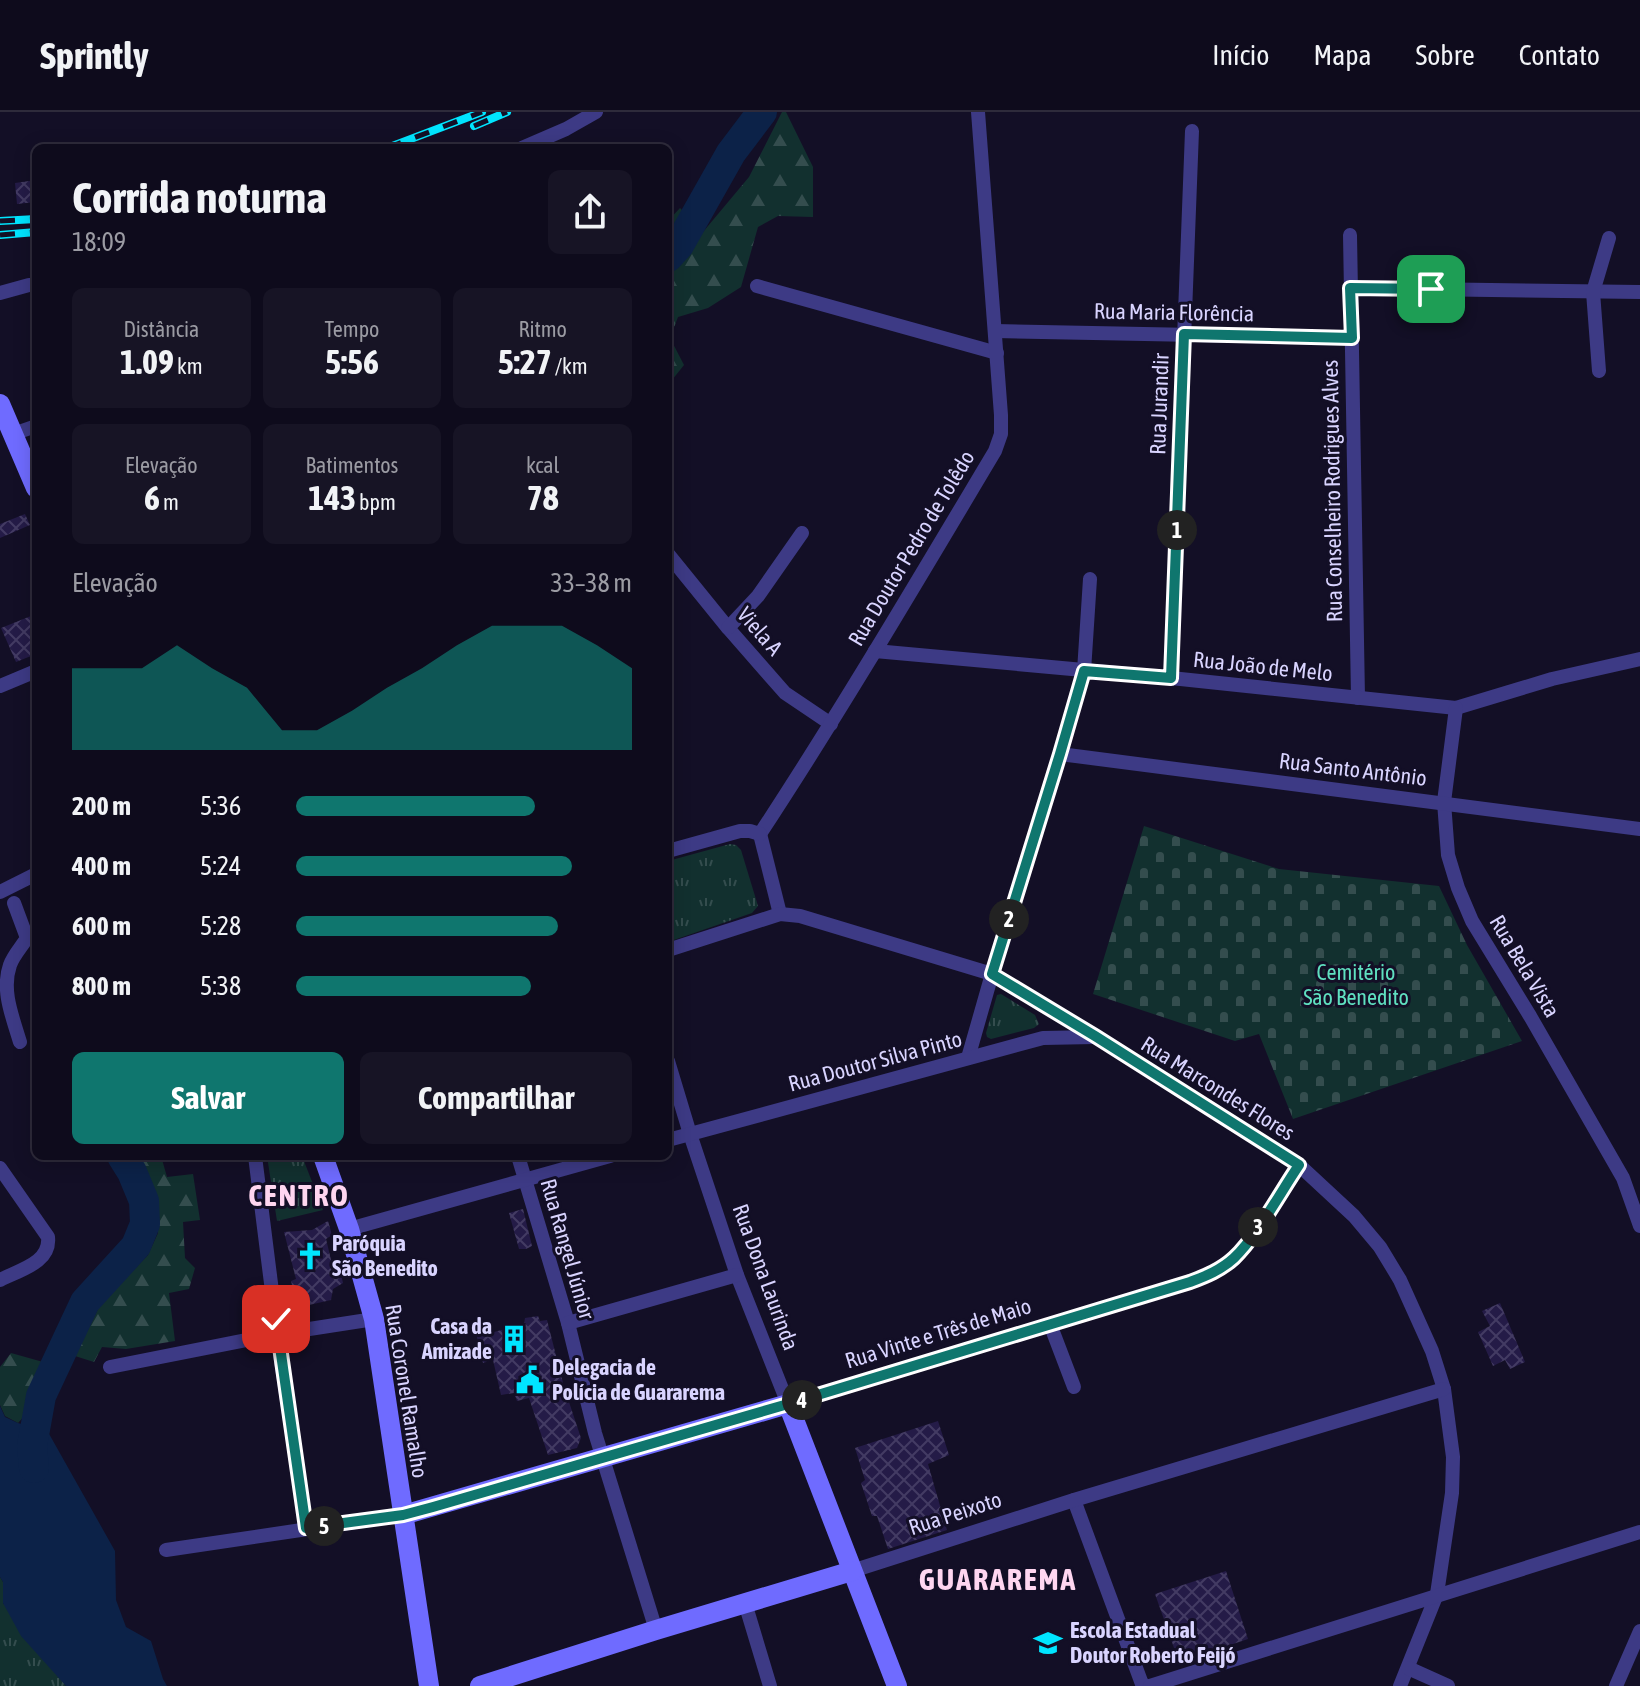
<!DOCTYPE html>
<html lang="pt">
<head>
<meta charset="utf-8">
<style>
  :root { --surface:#0e0b1c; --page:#171425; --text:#f1f3f6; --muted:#9b9ba3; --line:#2e2b3b; --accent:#0f766e }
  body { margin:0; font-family:"Asap Condensed",sans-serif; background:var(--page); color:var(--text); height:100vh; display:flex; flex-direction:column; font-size:30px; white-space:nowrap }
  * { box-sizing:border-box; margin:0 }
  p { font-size:26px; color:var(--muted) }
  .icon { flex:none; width:44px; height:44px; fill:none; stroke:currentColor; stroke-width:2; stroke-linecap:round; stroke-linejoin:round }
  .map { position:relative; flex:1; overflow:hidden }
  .details { position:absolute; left:32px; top:32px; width:640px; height:1016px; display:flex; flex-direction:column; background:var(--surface); border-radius:12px; box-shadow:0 4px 20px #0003,0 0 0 2px var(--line) }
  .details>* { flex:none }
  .pin { position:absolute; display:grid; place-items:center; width:68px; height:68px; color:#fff; margin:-34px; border-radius:16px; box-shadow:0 4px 12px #0006 }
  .km { position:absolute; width:40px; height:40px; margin:-20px; border-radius:50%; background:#222; color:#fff; font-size:22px; line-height:40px; text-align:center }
  .round { display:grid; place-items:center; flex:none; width:84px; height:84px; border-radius:12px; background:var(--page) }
  .summary { display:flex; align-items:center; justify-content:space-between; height:136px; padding:0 40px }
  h1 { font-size:44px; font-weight:700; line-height:60px }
  .stats { display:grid; grid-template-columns:repeat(3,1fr); gap:12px; height:136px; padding:8px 40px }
  .stats div { display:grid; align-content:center; border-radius:12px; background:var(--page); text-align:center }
  .stats b { font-size:34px; font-weight:700 }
  .stats small { font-size:22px; font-weight:400 }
  .stats p { font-size:22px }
  .chart { height:224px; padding:16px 40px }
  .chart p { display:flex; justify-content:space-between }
  .chart svg { width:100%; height:144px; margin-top:8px; fill:var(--accent); opacity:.7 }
  .action { display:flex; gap:16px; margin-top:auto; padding:16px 40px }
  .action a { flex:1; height:92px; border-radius:12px; background:var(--accent); color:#fff; font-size:32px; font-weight:700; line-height:92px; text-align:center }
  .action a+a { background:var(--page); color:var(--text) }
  ul { padding:0 40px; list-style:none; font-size:26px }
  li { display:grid; grid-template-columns:128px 96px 1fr; align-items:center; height:60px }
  li i { height:20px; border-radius:10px; background:var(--accent) }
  header { display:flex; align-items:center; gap:48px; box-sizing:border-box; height:112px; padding:0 40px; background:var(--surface); border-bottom:2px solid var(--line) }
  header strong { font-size:38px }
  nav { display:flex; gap:44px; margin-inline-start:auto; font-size:28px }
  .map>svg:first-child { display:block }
  .forest { fill:url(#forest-firs) }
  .cemetery { fill:url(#cemetery-stones) }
  .park { fill:url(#park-tufts) }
  .water { fill:#0c2248 }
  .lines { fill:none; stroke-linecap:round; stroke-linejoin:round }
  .river { stroke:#0c2248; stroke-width:30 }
  .building { fill:url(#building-cross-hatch) }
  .street { stroke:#3d3a85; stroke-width:14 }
  .secondary { stroke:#6f6bff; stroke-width:20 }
  .rail-casing { stroke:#00e5ff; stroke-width:8 }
  .rail { stroke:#130f26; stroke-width:5; stroke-dasharray:15; stroke-linecap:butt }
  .route-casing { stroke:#fff; stroke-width:16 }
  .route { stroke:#0f766e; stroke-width:10 }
  .labels { text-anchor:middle; stroke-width:6; stroke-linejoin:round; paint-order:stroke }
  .street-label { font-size:22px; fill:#d9d4ff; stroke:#130f26 }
  .park-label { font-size:22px; fill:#5fe0c0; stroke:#130f26 }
  .poi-label { font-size:22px; font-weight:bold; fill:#d9d4ff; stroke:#130f26; text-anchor:start }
  .district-label { font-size:30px; font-weight:bold; letter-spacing:2px; fill:#ffd6f0; stroke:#130f26 }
</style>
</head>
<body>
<header>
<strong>Sprintly</strong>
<nav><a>Início</a><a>Mapa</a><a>Sobre</a><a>Contato</a></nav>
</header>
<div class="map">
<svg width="1640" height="1574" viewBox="0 0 1640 1574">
  <defs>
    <pattern id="forest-firs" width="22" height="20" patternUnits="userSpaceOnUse" patternTransform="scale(2)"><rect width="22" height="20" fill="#12302f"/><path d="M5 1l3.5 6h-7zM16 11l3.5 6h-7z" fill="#344d4e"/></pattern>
    <pattern id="cemetery-stones" width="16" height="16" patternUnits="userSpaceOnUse" patternTransform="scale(2)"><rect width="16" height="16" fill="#12302f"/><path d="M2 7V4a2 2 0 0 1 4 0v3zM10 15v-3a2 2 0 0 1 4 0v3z" fill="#344d4e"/></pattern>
    <pattern id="park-tufts" width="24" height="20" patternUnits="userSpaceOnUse" patternTransform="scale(2)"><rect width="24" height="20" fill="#12302f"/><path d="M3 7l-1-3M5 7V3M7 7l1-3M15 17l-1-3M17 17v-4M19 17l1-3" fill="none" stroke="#344d4e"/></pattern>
    <pattern id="building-cross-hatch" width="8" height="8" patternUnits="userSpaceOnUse" patternTransform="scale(2)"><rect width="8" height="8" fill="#241b47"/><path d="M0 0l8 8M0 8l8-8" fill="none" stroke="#433b63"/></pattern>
  </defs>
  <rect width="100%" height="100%" fill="#130f26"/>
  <g class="forest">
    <polygon points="782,0 786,0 813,55 813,105 778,104 758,115 741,175 708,196 678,205 670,226 684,253 668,273 668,109 680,96 703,120 749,65"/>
    <polygon points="136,1044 161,1044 167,1065 193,1062 200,1108 183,1110 185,1146 195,1156 189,1177 169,1181 175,1229 126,1237 102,1235 94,1250 75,1244 99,1195 148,1143 158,1121 155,1087"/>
    <polygon points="11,1241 43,1250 38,1271 25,1288 27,1301 18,1311 5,1304 0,1293 0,1255"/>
  </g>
  <polygon class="cemetery" points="1144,714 1279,757 1439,774 1467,833 1522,929 1293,1007 1259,922 1235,929 1093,882"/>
  <g class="park">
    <polygon points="730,732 736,733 741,738 758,794 752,801 668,830 668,749"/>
    <polygon points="1001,882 1035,903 1039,912 1034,916 991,927 987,925 986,921 997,883"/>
    <polygon points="267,1044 302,1044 323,1098 277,1109"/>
    <polygon points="0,1465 3,1470 3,1491 66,1574 0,1574"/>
  </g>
  <polygon class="water" points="0,1294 5,1305 18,1311 48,1320 115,1439 116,1488 126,1515 151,1529 163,1567 167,1574 66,1574 21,1524 3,1491 3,1470 0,1465"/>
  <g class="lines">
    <g class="river">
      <polyline points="668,145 679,133 731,41 762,0"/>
      <polyline points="34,1356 32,1334 41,1284 85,1190 136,1134 145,1112 144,1089 132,1060 122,1044"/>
    </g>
  </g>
  <g class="building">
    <polygon points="36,68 36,90 17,92 15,71"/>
    <polygon points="25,402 30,413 0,426 0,412"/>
    <polygon points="36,502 36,542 16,550 1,516"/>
    <polygon points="523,1097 532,1134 526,1137 519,1137 509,1101"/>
    <polygon points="328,1109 332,1123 326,1127 334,1160 341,1162 343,1171 333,1177 331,1188 309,1193 301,1184 295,1185 291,1169 296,1167 284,1120 312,1118"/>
    <polygon points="1500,1191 1525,1250 1510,1257 1505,1248 1493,1254 1478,1220 1490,1214 1482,1199"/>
    <polygon points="538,1204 540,1209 547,1208 564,1275 581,1326 577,1336 548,1343 529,1286 517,1289 514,1281 501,1283 493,1248 483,1251 476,1221 492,1217 494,1220 524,1212 525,1206"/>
    <polygon points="938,1309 949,1343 928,1352 947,1418 888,1437 877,1404 872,1404 861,1371 865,1368 855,1336"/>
    <polygon points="1226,1459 1248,1527 1179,1550 1155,1482"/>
  </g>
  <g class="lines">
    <g class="street">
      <polyline points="522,36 566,17 596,0"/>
      <polyline points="1350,123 1358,586"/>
      <polyline points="757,174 997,241"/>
      <polyline points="1350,176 1640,180"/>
      <polyline points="0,181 29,173 36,173"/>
      <polyline points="995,219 1352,226"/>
      <polyline points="1599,259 1593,180 1609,126"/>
      <polyline points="13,322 36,314"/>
      <polyline points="668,442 728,516 785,581 831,612"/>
      <polyline points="728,516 758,484 802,421"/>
      <polyline points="875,539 1171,566 1456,596 1552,567 1640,547"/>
      <polyline points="1171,566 1192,19"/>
      <polyline points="0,574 36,559"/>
      <polyline points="1456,596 1444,690 1448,743 1458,776 1472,809 1530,904 1623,1066 1640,1114"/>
      <polyline points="1060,642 1640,717"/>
      <path d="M760 722C842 597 918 468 995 339L1001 322V303L978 0"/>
      <polyline points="760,722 780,802"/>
      <polyline points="668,739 740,719 750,719 760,722"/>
      <polyline points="0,780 36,762"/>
      <path d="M14 791 27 826C22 834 13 844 10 853 1 879 13 906 20 930"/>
      <polyline points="668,838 780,802 800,804 992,862 1095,924 1299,1053 1354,1104 1380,1135 1400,1168 1432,1239 1444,1277 1453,1345 1452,1381 1437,1482 1400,1574"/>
      <polyline points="968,946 992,862 1060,642 1084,559 1090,467"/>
      <path d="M668 949 690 1022 737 1163 788 1292 1190 1170C1205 1164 1221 1158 1234 1146 1257 1124 1281 1081 1299 1053"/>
      <polyline points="668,1028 1043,926 1094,925"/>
      <polyline points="255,1044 279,1235 306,1416"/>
      <polyline points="518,1044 568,1211 595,1321 656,1518"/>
      <path d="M0 1056 48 1125C51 1151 19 1158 0 1168"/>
      <polyline points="349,1117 610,1044"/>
      <polyline points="568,1211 737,1163"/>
      <polyline points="1050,1212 1074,1275"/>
      <polyline points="110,1255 277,1222 374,1207"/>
      <polyline points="1074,1388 1142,1572 1147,1574"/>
      <polyline points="166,1438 403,1403"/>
      <polyline points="852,1459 1074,1388 1444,1277"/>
      <polyline points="745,1491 770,1574"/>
      <polyline points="1408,1556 1448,1574"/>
      <polyline points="1150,1574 1640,1420"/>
      <polyline points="1616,1574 1640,1519"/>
    </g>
    <g class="secondary">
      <polyline points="0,292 36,376"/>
      <polyline points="323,1044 349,1117 374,1207 429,1574"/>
      <polyline points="403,1403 788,1292 897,1574"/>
      <polyline points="480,1574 656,1518 852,1459"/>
    </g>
    <defs>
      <g id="rail">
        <polyline points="474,14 507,0"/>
        <polyline points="387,36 482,0"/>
        <polyline points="0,109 36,107"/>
        <polyline points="0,123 36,120"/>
      </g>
    </defs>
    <use href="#rail" class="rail-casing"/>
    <use href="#rail" class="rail"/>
  </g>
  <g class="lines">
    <defs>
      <path id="route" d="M276 1207 306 1416 403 1403 433 1395 788 1292 1190 1170C1206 1164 1221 1158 1234 1146 1257 1124 1280 1081 1299 1053L1095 924 992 862 1060 642 1084 559 1171 566 1184 222 1352 226 1350 176 1431 177"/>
    </defs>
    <use href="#route" class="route-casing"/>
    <use href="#route" class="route"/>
  </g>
  <defs>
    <symbol id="church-bare" viewBox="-9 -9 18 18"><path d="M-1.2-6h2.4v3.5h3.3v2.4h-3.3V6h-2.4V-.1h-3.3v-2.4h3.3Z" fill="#00e5ff" stroke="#130f26" stroke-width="2.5" paint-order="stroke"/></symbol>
    <symbol id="building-bare" viewBox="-9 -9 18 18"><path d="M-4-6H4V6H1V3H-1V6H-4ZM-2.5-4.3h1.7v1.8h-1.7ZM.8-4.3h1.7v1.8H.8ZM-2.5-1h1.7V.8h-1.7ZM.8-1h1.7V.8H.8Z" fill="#00e5ff" stroke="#130f26" stroke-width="2.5" paint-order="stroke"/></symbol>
    <symbol id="civic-bare" viewBox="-9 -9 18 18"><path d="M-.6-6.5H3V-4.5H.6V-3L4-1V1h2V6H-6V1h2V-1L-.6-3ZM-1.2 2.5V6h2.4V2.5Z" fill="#00e5ff" stroke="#130f26" stroke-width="2.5" paint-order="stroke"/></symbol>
    <symbol id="school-bare" viewBox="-9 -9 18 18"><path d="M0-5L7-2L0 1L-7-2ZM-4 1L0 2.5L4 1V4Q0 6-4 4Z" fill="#00e5ff" stroke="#130f26" stroke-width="2.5" paint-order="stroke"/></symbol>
  </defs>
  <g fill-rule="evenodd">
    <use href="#church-bare" x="290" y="1124" width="40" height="40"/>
    <use href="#building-bare" x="494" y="1207" width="40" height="40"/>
    <use href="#civic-bare" x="510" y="1248" width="40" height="40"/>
    <use href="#school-bare" x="1028" y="1511" width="40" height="40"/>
  </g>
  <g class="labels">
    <g class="street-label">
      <text transform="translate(1174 200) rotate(1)" y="8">Rua Maria Florência</text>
      <text transform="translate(1159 292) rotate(-88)" y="8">Rua Jurandir</text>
      <text transform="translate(1332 379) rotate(-91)" y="8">Rua Conselheiro Rodrigues Alves</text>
      <text transform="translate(911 436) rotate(-59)" y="8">Rua Doutor Pedro de Tolêdo</text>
      <text transform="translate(760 519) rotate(49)" y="8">Viela A</text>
      <text transform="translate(1263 554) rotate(6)" y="8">Rua João de Melo</text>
      <text transform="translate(1353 657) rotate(7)" y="8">Rua Santo Antônio</text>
      <text transform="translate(1525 854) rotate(59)" y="8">Rua Bela Vista</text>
      <text transform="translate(875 949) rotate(-15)" y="8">Rua Doutor Silva Pinto</text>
      <text transform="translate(1218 976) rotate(32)" y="8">Rua Marcondes Flores</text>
      <text transform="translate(568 1137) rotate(74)" y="8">Rua Rangel Júnior</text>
      <text transform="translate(766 1165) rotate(70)" y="8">Rua Dona Laurinda</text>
      <text transform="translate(938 1221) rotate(-17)" y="8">Rua Vinte e Três de Maio</text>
      <text transform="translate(407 1279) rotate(81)" y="8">Rua Coronel Ramalho</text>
      <text transform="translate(955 1401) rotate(-18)" y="8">Rua Peixoto</text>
    </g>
    <g class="park-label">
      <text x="1356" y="868">Cemitério<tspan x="1356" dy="25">São Benedito</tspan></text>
    </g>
    <g class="poi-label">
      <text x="332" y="1139">Paróquia<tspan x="332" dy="25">São Benedito</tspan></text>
      <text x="492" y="1222" text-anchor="end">Casa da<tspan x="492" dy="25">Amizade</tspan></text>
      <text x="552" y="1263">Delegacia de<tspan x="552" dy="25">Polícia de Guararema</tspan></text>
      <text x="1070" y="1526">Escola Estadual<tspan x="1070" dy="25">Doutor Roberto Feijó</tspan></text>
    </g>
    <g class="district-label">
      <text x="299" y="1094">CENTRO</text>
      <text x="998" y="1478">GUARAREMA</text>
    </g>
  </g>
</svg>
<div class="pin" style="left:1431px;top:177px;background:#1e9e55"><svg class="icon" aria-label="arrive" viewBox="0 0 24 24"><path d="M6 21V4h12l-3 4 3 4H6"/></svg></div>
<div class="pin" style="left:276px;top:1207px;background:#d93025"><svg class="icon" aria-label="check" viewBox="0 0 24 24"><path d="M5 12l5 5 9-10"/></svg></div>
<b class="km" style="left:1177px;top:418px">1</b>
<b class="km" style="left:1009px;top:807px">2</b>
<b class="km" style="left:1258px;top:1115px">3</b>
<b class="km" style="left:802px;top:1288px">4</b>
<b class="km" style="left:324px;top:1414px">5</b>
<section class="details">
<div class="summary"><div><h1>Corrida noturna</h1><p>18:09</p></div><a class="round"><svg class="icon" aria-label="share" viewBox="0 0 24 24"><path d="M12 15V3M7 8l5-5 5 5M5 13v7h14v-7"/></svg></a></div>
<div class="stats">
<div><p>Distância</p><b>1.09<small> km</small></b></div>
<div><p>Tempo</p><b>5:56</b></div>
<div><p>Ritmo</p><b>5:27<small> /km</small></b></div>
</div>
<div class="stats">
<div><p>Elevação</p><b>6<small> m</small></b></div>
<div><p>Batimentos</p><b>143<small> bpm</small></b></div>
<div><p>kcal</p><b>78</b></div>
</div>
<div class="chart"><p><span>Elevação</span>33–38 m</p>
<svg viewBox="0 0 160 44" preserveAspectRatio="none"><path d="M0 44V19L10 19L20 19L30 12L40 19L50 25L60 38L70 38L80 32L90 25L100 19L110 12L120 6L130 6L140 6L150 12L160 19V44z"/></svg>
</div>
<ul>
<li><b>200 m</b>5:36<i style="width:71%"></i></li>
<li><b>400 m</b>5:24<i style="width:82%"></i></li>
<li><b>600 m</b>5:28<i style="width:78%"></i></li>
<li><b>800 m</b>5:38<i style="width:70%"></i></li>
</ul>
<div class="action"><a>Salvar</a><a>Compartilhar</a></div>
</section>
</div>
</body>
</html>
